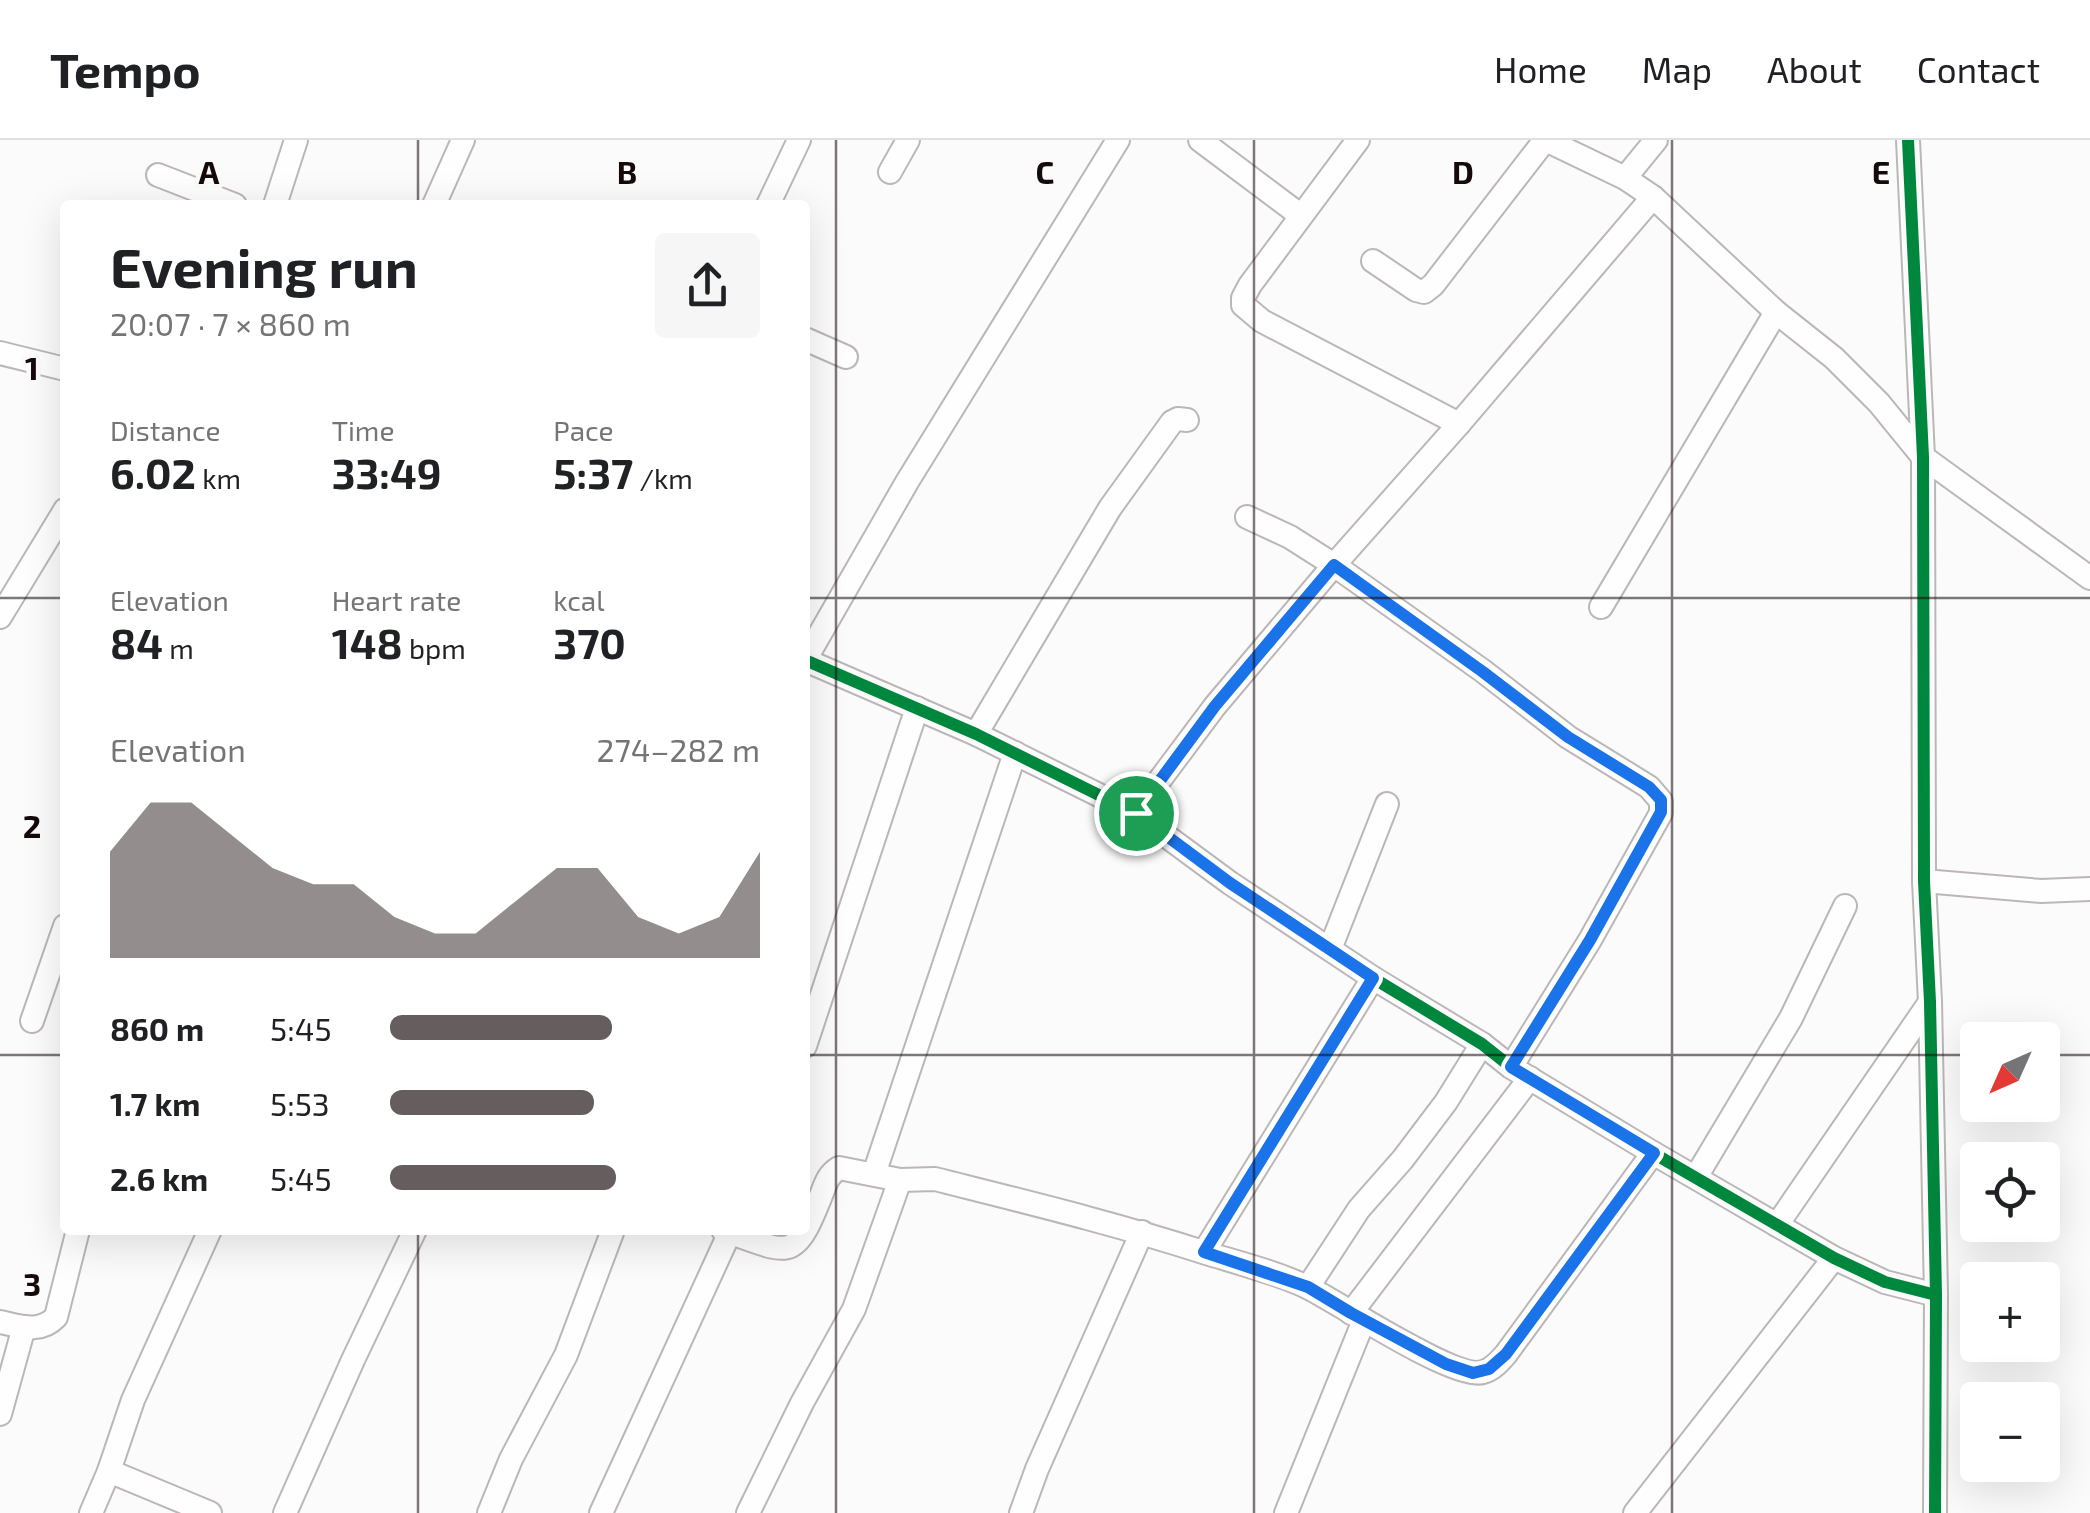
<!DOCTYPE html>
<html lang="en">
<head>
<meta charset="utf-8">
<style>
  :root { --surface:#fff; --page:#f6f6f6; --text:#202124; --muted:#757577; --line:#e0e0e0; --accent:#665e5e }
  body { margin:0; font-family:"Exo 2",sans-serif; background:var(--page); color:var(--text); height:100vh; display:flex; flex-direction:column; font-size:38px; white-space:nowrap }
  * { box-sizing:border-box; margin:0 }
  p { font-size:32px; color:var(--muted) }
  .icon { flex:none; width:55px; height:55px; fill:none; stroke:currentColor; stroke-width:2; stroke-linecap:round; stroke-linejoin:round }
  .map { position:relative; flex:1; overflow:hidden }
  .side { position:absolute; left:60px; top:60px; width:750px; height:1035px; display:flex; flex-direction:column; background:var(--surface); border-radius:10px; box-shadow:0 10px 40px #0002 }
  .side>* { flex:none }
  .needle { width:65px; rotate:225deg }
  .fabs { position:absolute; left:1960px; top:882px; display:grid; gap:20px }
  .fabs a { display:grid; place-items:center; width:100px; height:100px; border-radius:10px; background:var(--surface); box-shadow:0 10px 40px #0002; font-size:50px }
  .pin { position:absolute; display:grid; place-items:center; width:85px; height:85px; color:#fff; margin:-42px; border:5px solid #fff; border-radius:50%; box-shadow:0 2px 10px #0007 }
  .round { display:grid; place-items:center; flex:none; width:105px; height:105px; border-radius:10px; background:var(--page) }
  .headline { display:flex; align-items:center; justify-content:space-between; height:170px; padding:0 50px }
  h1 { font-size:55px; font-weight:700; line-height:75px }
  .stats { display:grid; grid-template-columns:repeat(3,1fr); gap:15px; height:170px; padding:10px 50px }
  .stats div { display:grid; align-content:center }
  .stats b { font-size:42px; font-weight:700 }
  .stats small { font-size:28px; font-weight:400 }
  .stats p { font-size:28px }
  .chart { height:280px; padding:20px 50px }
  .chart p { display:flex; justify-content:space-between }
  .chart svg { width:100%; height:180px; margin-top:10px; fill:var(--accent); opacity:.7 }
  ul { padding:0 50px; list-style:none; font-size:32px }
  li { display:grid; grid-template-columns:160px 120px 1fr; align-items:center; height:75px }
  li i { height:25px; border-radius:12px; background:var(--accent) }
  header { display:flex; align-items:center; gap:60px; box-sizing:border-box; height:140px; padding:0 50px; background:var(--surface); border-bottom:2px solid var(--line) }
  header strong { font-size:48px }
  nav { display:flex; gap:55px; margin-inline-start:auto; font-size:35px }
  .map>svg:first-child { display:block }
  .lines { fill:none; stroke-linecap:round; stroke-linejoin:round }
  .street-casing { stroke:#bdb6b7; stroke-width:26 }
  .street { stroke:#fefefe; stroke-width:22 }
  .cycleway-casing { stroke:#fbfbfb; stroke-width:19 }
  .cycleway { stroke:#00873e; stroke-width:12 }
  .route-casing { stroke:#fff; stroke-width:20 }
  .route { stroke:#1a73e8; stroke-width:12 }
  .grid { fill:none; stroke:#16090a; stroke-width:2.5; stroke-opacity:0.55 }
  .grid-label { font-size:32px; text-anchor:middle; font-weight:bold; fill:#16090a; stroke:#fbfbfb; stroke-width:9; stroke-linejoin:round; paint-order:stroke }
</style>
</head>
<body>
<header>
<strong>Tempo</strong>
<nav><a>Home</a><a>Map</a><a>About</a><a>Contact</a></nav>
</header>
<div class="map">
<svg width="2090" height="1373" viewBox="0 0 2090 1373">
  <rect width="100%" height="100%" fill="#fbfbfb"/>
  <g class="lines">
    <defs>
      <g id="street">
        <polyline points="1200,0 1300,75"/>
        <polyline points="1358,0 1250,145 1243,158 1243,165 1262,181 1459,284"/>
        <polyline points="1546,0 1625,38 1653,57 1776,172 1834,218 1879,263 1923,317 2090,438"/>
        <polyline points="1908,0 1923,317 1924,741 1930,862 1936,1155 1935,1373"/>
        <polyline points="890,32 908,0"/>
        <polyline points="158,35 235,65"/>
        <polyline points="1625,38 1656,0"/>
        <polyline points="275,65 296,0"/>
        <polyline points="434,65 463,0"/>
        <polyline points="768,65 799,0"/>
        <polyline points="1373,121 1416,150 1424,152 1433,145 1545,0"/>
        <polyline points="805,199 846,217"/>
        <polyline points="0,213 65,229"/>
        <polyline points="1247,377 1290,397 1334,425 1483,531 1568,597 1649,647 1661,661 1661,673 1590,800 1511,927"/>
        <polyline points="1601,467 1776,172"/>
        <polyline points="0,477 65,370"/>
        <polyline points="805,520 976,594 1135,673 1230,743 1373,838 1482,904 1511,927 1653,1013 1834,1118 1885,1142 1936,1155"/>
        <polyline points="805,520 907,342 1118,0"/>
        <polyline points="976,594 1110,368 1172,282 1178,279 1187,280"/>
        <polyline points="1135,673 1215,566 1334,425 1459,284 1653,57"/>
        <polyline points="1924,741 2041,751 2090,749"/>
        <polyline points="1330,809 1387,664"/>
        <polyline points="32,881 65,786"/>
        <polyline points="805,906 917,568"/>
        <polyline points="874,1034 1015,613"/>
        <polyline points="1696,1037 1791,878 1845,766"/>
        <polyline points="1777,1085 1930,862"/>
        <path d="M723 1090C791 1114 794 1124 822 1053 826 1042 829 1034 839 1028L900 1040 935 1039C1026 1062 1117 1084 1206 1113 1239 1123 1275 1132 1307 1147 1338 1162 1455 1241 1483 1232 1492 1230 1500 1221 1506 1214L1653 1013"/>
        <polyline points="1204,1112 1373,838"/>
        <polyline points="1308,1147 1359,1069 1403,1019 1446,962 1482,904"/>
        <polyline points="1351,1173 1530,938"/>
        <path d="M0 1182C20 1186 40 1194 56 1177L78 1090"/>
        <polyline points="0,1274 24,1187"/>
        <polyline points="109,1331 210,1373"/>
        <polyline points="91,1373 109,1331 133,1260 210,1090"/>
        <polyline points="285,1373 353,1220 415,1090"/>
        <polyline points="489,1373 511,1319 566,1215 613,1090"/>
        <polyline points="601,1373 730,1092"/>
        <polyline points="748,1373 802,1263 854,1169 900,1040"/>
        <polyline points="1021,1373 1037,1329 1142,1092"/>
        <polyline points="1286,1373 1364,1180"/>
        <polyline points="1635,1373 1834,1118"/>
      </g>
    </defs>
    <use href="#street" class="street-casing"/>
    <use href="#street" class="street"/>
    <defs>
      <g id="cycleway">
        <polyline points="1908,0 1923,317 1924,741 1930,862 1936,1155 1935,1373"/>
        <polyline points="805,520 976,594 1135,673 1230,743 1373,838 1482,904 1511,927 1653,1013 1834,1118 1885,1142 1936,1155"/>
      </g>
    </defs>
    <use href="#cycleway" class="cycleway-casing"/>
    <use href="#cycleway" class="cycleway"/>
  </g>
  <g class="lines">
    <defs>
      <polygon id="route" points="1334,425 1483,532 1568,597 1649,647 1661,660 1661,672 1590,800 1511,927 1654,1013 1506,1214 1489,1229 1473,1233 1446,1224 1351,1173 1308,1147 1204,1112 1373,838 1230,743 1136,673 1215,566"/>
    </defs>
    <use href="#route" class="route-casing"/>
    <use href="#route" class="route"/>
  </g>
  <path class="grid" d="M418 0V65M836 0V1373M1254 0V1373M1672 0V1373M0 458H65M805 458H2090M0 915H65M805 915H1978M2042 915H2090M418 1090V1373"/>
  <g class="grid-label">
    <text x="209" y="44">A</text>
    <text x="627" y="44">B</text>
    <text x="1045" y="44">C</text>
    <text x="1463" y="44">D</text>
    <text x="1881" y="44">E</text>
    <text x="32" y="240">1</text>
    <text x="32" y="698">2</text>
    <text x="32" y="1156">3</text>
  </g>
</svg>
<div class="fabs">
<a><svg class="needle" viewBox="-14 -14 28 28"><path d="M0-13l5 13h-10z" fill="#e53935"/><path d="M0 13l5-13h-10z" fill="#757577"/></svg></a>
<a><svg class="icon" aria-label="locate" viewBox="0 0 24 24"><circle cx="12" cy="12" r="6"/><path d="M12 2v4M12 18v4M2 12h4M18 12h4"/></svg></a>
<a>+</a>
<a>−</a>
</div>
<div class="pin" style="left:1136px;top:673px;background:#1e9e55"><svg class="icon" aria-label="arrive" viewBox="0 0 24 24"><path d="M6 21V4h12l-3 4 3 4H6"/></svg></div>
<section class="side">
<div class="headline"><div><h1>Evening run</h1><p>20:07 · 7 × 860 m</p></div><a class="round"><svg class="icon" aria-label="share" viewBox="0 0 24 24"><path d="M12 15V3M7 8l5-5 5 5M5 13v7h14v-7"/></svg></a></div>
<div class="stats">
<div><p>Distance</p><b>6.02<small> km</small></b></div>
<div><p>Time</p><b>33:49</b></div>
<div><p>Pace</p><b>5:37<small> /km</small></b></div>
</div>
<div class="stats">
<div><p>Elevation</p><b>84<small> m</small></b></div>
<div><p>Heart rate</p><b>148<small> bpm</small></b></div>
<div><p>kcal</p><b>370</b></div>
</div>
<div class="chart"><p><span>Elevation</span>274–282 m</p>
<svg viewBox="0 0 160 44" preserveAspectRatio="none"><path d="M0 44V18L10 6L20 6L30 14L40 22L50 26L60 26L70 34L80 38L90 38L100 30L110 22L120 22L130 34L140 38L150 34L160 18V44z"/></svg>
</div>
<ul>
<li><b>860 m</b>5:45<i style="width:60%"></i></li>
<li><b>1.7 km</b>5:53<i style="width:55%"></i></li>
<li><b>2.6 km</b>5:45<i style="width:61%"></i></li>
</ul>
</section>
</div>
</body>
</html>
